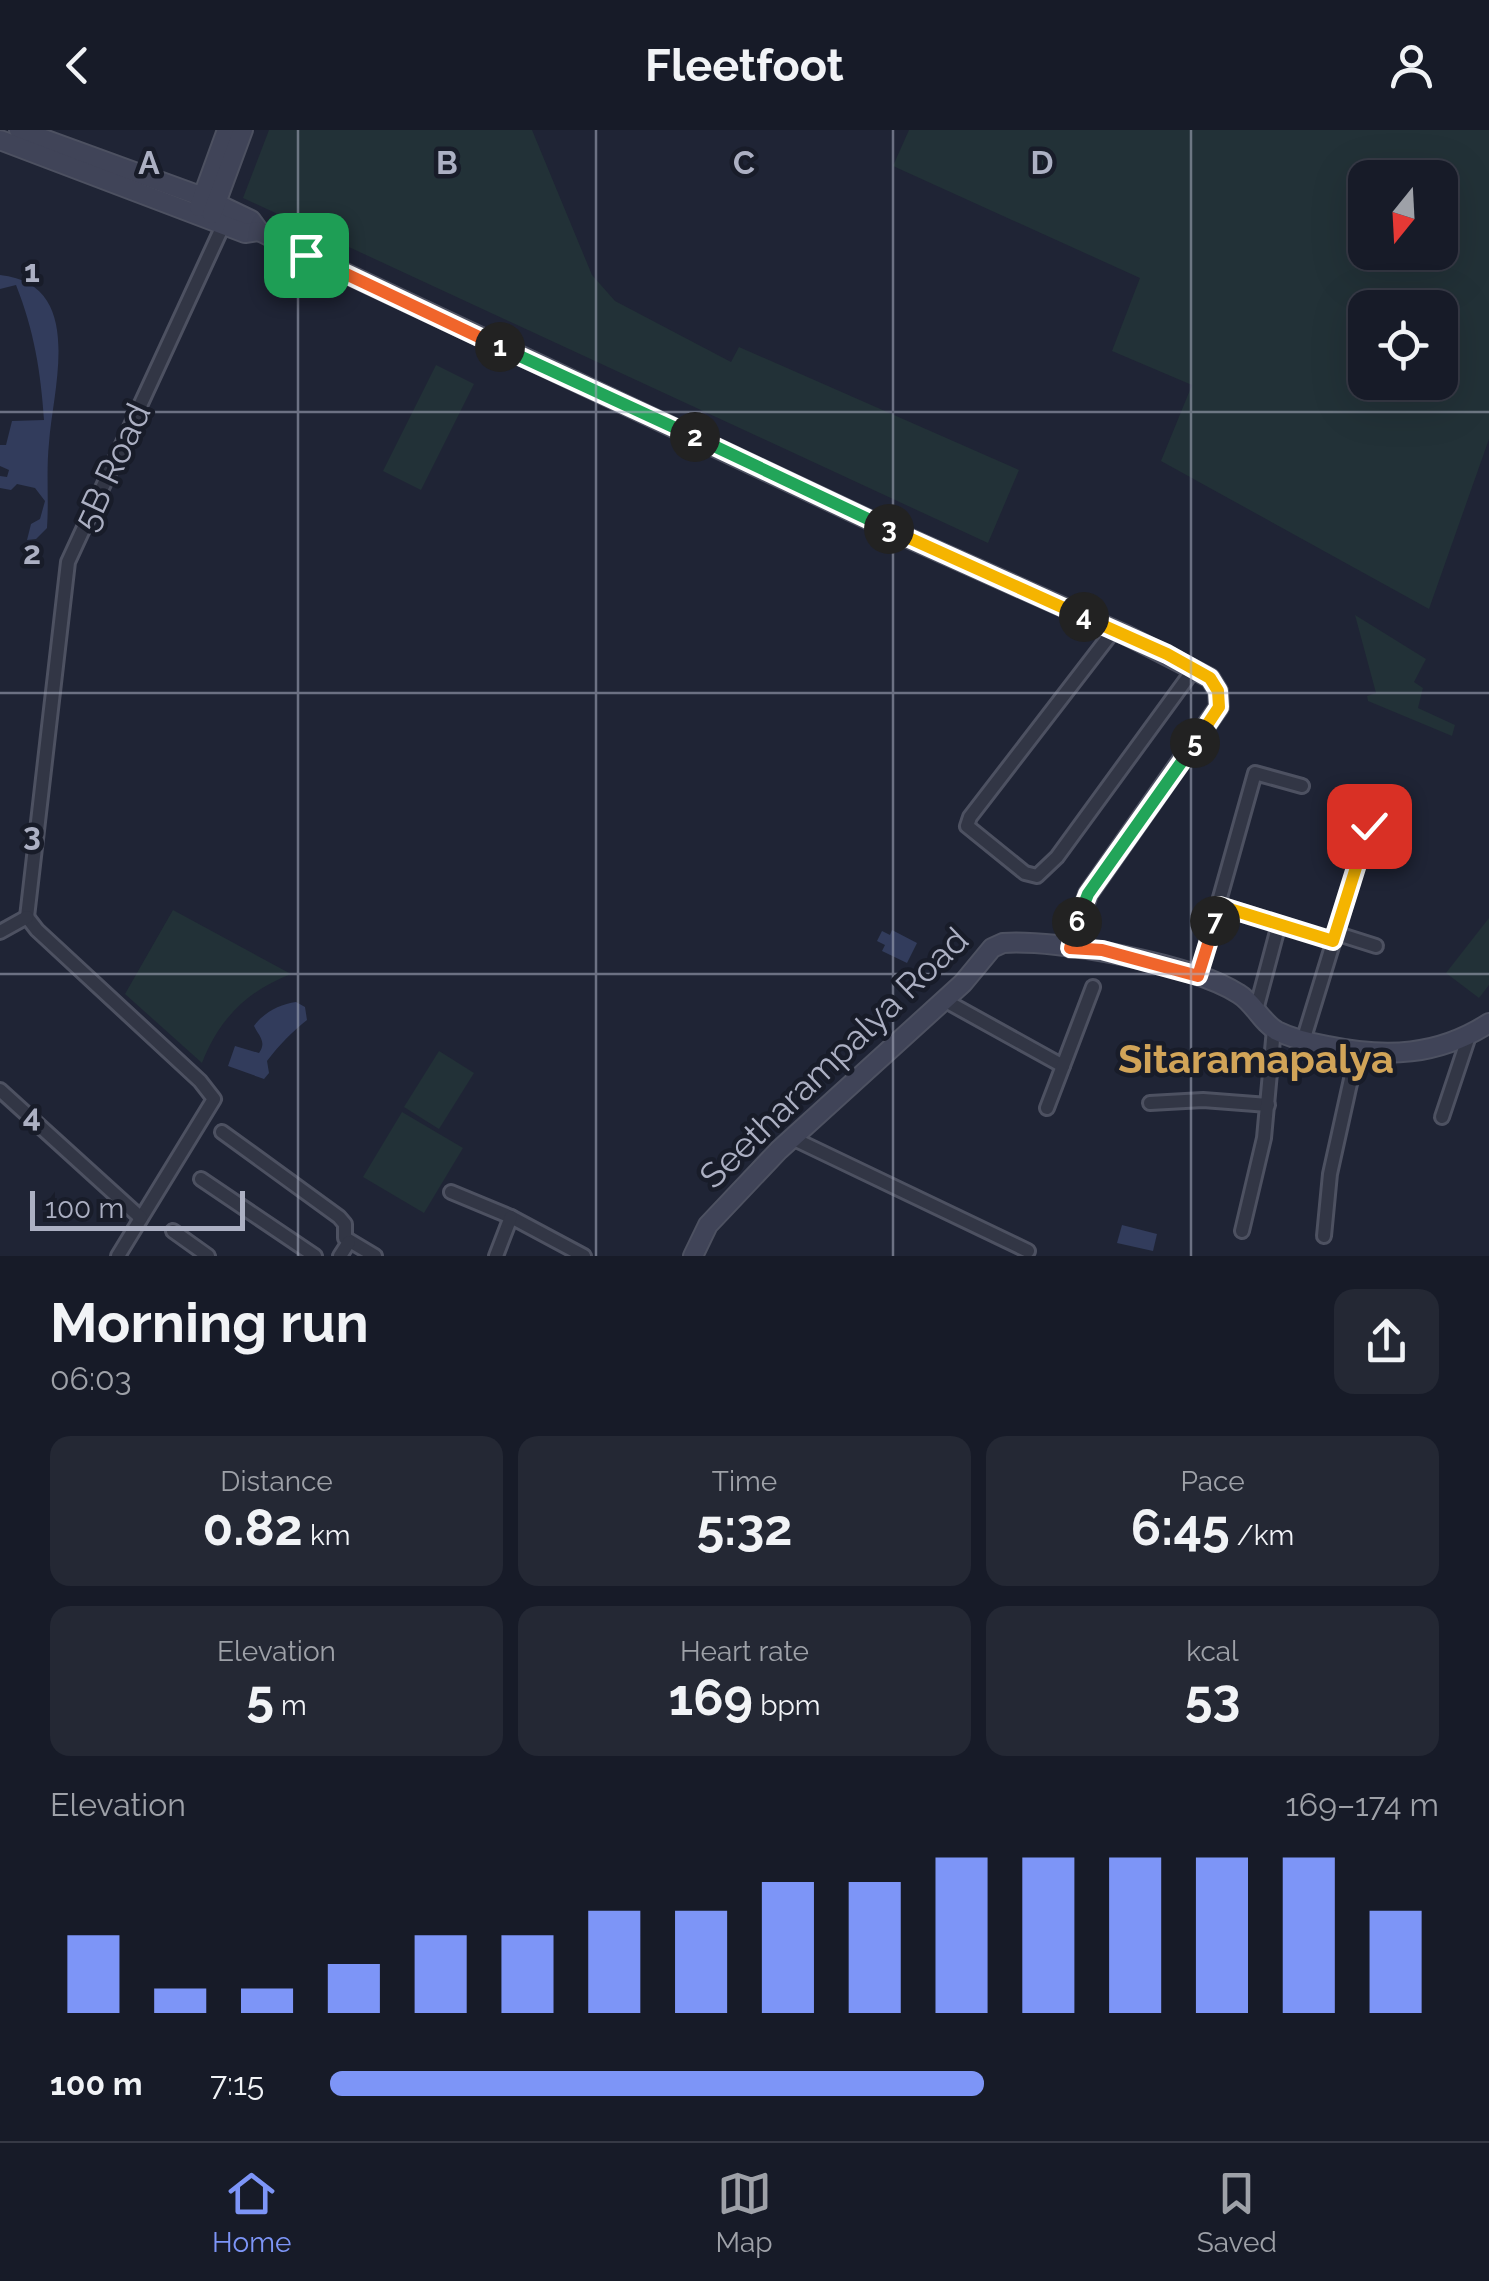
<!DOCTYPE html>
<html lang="en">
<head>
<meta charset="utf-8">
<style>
  :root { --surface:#171b28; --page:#242834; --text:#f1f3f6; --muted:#9ea1a8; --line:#363945; --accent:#7d95f7 }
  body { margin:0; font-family:Raleway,sans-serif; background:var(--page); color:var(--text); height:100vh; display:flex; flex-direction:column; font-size:38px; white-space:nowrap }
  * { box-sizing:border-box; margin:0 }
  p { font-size:32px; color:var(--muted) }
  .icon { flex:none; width:55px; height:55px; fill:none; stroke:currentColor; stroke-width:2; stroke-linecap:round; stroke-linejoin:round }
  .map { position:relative; height:1126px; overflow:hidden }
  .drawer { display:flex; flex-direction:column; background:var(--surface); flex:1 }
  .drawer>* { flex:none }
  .needle { width:65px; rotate:198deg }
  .fabs { position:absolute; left:1348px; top:30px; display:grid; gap:20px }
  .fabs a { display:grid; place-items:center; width:110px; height:110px; border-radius:20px; background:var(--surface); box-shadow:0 10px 40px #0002,0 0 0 2px var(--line); font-size:50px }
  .scale { position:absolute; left:30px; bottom:25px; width:215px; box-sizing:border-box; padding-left:10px; border:5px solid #acb0c3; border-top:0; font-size:28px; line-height:35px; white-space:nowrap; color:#acb0c3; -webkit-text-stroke:8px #181c29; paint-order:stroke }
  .pin { position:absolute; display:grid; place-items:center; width:85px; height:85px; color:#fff; margin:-42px; border-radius:20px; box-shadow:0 5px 15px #0006 }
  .km { position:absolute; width:50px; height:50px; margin:-25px; border-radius:50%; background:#222; color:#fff; font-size:28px; line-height:50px; text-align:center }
  .round { display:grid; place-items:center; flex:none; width:105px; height:105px; border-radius:20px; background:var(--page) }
  .headline { display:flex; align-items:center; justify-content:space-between; height:170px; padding:0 50px }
  h1 { font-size:55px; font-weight:700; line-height:75px }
  .metrics { display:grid; grid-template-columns:repeat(3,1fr); gap:15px; height:170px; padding:10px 50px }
  .metrics div { display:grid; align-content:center; border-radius:20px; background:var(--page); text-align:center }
  .metrics b { font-size:50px; font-weight:700 }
  .metrics small { font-size:28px; font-weight:400 }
  .metrics p { font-size:28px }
  .chart { height:280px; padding:20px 50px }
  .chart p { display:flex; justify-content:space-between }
  .chart svg { width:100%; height:180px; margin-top:10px; stroke:var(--accent); stroke-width:6 }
  ul { padding:0 50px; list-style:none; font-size:32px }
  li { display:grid; grid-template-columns:160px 120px 1fr; align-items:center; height:75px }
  li i { height:25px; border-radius:12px; background:var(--accent) }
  header { display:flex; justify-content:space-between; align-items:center; height:130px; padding:0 50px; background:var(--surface); font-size:45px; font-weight:700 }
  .dock { display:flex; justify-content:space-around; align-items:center; height:140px; border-top:2px solid var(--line); background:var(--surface); font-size:28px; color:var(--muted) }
  .dock a { display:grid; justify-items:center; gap:5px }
  .dock .current { color:var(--accent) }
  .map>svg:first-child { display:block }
  .green { fill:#223137; fill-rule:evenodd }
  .water { fill:#323c5c }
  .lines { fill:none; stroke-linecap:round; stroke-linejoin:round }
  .street-casing { stroke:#4d5161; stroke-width:18 }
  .secondary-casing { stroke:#4d5161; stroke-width:22 }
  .street { stroke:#323645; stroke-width:12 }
  .secondary { stroke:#404458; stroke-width:18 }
  .split-1-casing { stroke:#fff; stroke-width:20 }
  .split-2-casing { stroke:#fff; stroke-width:20 }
  .split-3-casing { stroke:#fff; stroke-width:20 }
  .split-4-casing { stroke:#fff; stroke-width:20 }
  .split-5-casing { stroke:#fff; stroke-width:20 }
  .split-6-casing { stroke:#fff; stroke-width:20 }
  .split-7-casing { stroke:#fff; stroke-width:20 }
  .split-8-casing { stroke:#fff; stroke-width:20 }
  .split-1 { stroke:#f0652b; stroke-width:12 }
  .split-2 { stroke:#22a559; stroke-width:12 }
  .split-3 { stroke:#22a559; stroke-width:12 }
  .split-4 { stroke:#f5b400; stroke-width:12 }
  .split-5 { stroke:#f5b400; stroke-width:12 }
  .split-6 { stroke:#22a559; stroke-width:12 }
  .split-7 { stroke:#f0652b; stroke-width:12 }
  .split-8 { stroke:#f5b400; stroke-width:12 }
  .grid { fill:none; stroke:#acb0c3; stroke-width:2.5; stroke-opacity:0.55 }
  .labels { text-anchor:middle; stroke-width:9; stroke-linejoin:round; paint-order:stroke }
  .street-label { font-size:35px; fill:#acb0c3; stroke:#181c29 }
  .quarter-label { font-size:40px; font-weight:bold; fill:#d1a458; stroke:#181c29 }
  .grid-label { font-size:32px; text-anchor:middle; font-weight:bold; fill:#acb0c3; stroke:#181c29; stroke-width:9; stroke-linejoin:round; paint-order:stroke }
</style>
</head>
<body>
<header><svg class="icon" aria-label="back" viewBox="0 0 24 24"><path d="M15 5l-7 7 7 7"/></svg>Fleetfoot<svg class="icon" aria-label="person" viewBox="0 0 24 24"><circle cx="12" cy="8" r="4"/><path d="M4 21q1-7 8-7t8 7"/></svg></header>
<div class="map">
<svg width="1489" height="1126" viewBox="0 0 1489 1126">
  <rect width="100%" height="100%" fill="#1f2435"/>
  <g class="green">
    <polygon points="269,0 532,0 592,145 600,154 615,171 731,232 739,217 1019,340 988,413 243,68"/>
    <path d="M909 0H1489V309L1429 479 1161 331 1192 255 1112 221 1140 148 893 36ZM1365 48H1440V122H1365ZM1365 178H1440V252H1365Z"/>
    <polygon points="436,235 474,254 421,360 383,341"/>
    <polygon points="1355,485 1426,529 1414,552 1423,558 1418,578 1455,595 1452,606 1368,571 1367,566 1376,563"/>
    <path d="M173 780 291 844C247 861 219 889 202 933L125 864Z"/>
    <polygon points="1489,788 1489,855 1479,868 1446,843"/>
    <polygon points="439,921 474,943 439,999 404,977"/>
    <polygon points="402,982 463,1018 424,1083 363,1047"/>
  </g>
  <g class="water">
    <path d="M0 145C86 154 53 257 49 313 46 341 49 370 47 398L36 409 27 410 31 394 40 389 45 371 35 358 17 354 11 360 0 358V346L7 347 9 340 0 336V315H6L12 291 44 290C41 243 34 200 16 155L0 159Z"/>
    <polygon points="892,800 917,813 907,833 882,821 885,815 877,811 882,801 890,805"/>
    <path d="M296 872 305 877 307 890C292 902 279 915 267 931L269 943 264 949 228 936 235 916 259 923C267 912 259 906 254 896 263 883 280 874 296 872Z"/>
    <polygon points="1122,1095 1157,1104 1153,1121 1117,1113"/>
  </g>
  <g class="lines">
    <defs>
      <g id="street">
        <polyline points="1114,500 970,687 967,696 1025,743 1037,746 1057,727 1194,539"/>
        <polyline points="1220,775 1333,811"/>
        <polyline points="27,787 68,432 227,87"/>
        <polyline points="27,787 37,800 200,951 214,969 118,1126"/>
        <polyline points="0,802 27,787"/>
        <polyline points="1335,803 1376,816"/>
        <polyline points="1198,846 1255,643 1302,656"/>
        <polyline points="944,870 1063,936"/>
        <polyline points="1256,880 1279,794"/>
        <polyline points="1303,911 1369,696"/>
        <polyline points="0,960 141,1088"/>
        <polyline points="1150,973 1203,970 1268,975"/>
        <polyline points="1047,978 1093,857"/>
        <polyline points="1442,987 1469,906"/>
        <polyline points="222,1002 339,1087 345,1094 345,1108 375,1126"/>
        <polyline points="792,1008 1028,1121"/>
        <polyline points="201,1049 315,1126"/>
        <polyline points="451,1062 511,1087 584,1126"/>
        <polyline points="173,1101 208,1126"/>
        <polyline points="1242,1101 1264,1008 1274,899"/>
        <polyline points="1324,1106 1330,1044 1357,922"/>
        <polyline points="340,1126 349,1112"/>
        <polyline points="496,1126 511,1087"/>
      </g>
      <g id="secondary">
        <polyline points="19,0 203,67 251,90 259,101 307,125 897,403 1126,505 1210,548 1218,561 1219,577 1088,764 1071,818"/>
        <polyline points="0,10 245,103 259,101"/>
        <polyline points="199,77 227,0"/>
        <polyline points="212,84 243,0"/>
        <path d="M693 1126 708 1095 779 1020 963 853 992 818 1003 813C1058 809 1193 834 1239 864 1254 873 1262 893 1277 901 1293 909 1311 913 1328 916 1386 928 1438 926 1489 893"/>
      </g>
    </defs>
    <use href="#street" class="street-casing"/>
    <use href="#secondary" class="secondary-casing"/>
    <use href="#street" class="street"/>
    <use href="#secondary" class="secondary"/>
  </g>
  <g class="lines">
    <defs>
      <polyline id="split-1" points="306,125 500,217"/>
      <polyline id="split-2" points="500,217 695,307"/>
      <polyline id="split-3" points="695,307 889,399"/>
      <polyline id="split-4" points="889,399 1084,487"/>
      <polyline id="split-5" points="1084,487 1167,524 1210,548 1218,561 1219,577 1195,613"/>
      <polyline id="split-6" points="1077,792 1088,764 1195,613"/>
      <polyline id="split-7" points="1077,792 1070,818 1102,820 1198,846 1215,791"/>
      <polyline id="split-8" points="1215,791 1220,776 1333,811 1369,696"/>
    </defs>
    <use href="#split-1" class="split-1-casing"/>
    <use href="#split-2" class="split-2-casing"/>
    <use href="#split-3" class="split-3-casing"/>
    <use href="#split-4" class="split-4-casing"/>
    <use href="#split-5" class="split-5-casing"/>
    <use href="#split-6" class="split-6-casing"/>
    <use href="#split-7" class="split-7-casing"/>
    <use href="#split-8" class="split-8-casing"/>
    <use href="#split-1" class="split-1"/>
    <use href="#split-2" class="split-2"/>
    <use href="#split-3" class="split-3"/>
    <use href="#split-4" class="split-4"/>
    <use href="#split-5" class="split-5"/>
    <use href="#split-6" class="split-6"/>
    <use href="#split-7" class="split-7"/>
    <use href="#split-8" class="split-8"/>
  </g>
  <path class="grid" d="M298 0V1126M596 0V1126M893 0V1126M1191 0V1126M0 282H1489M0 563H1489M0 844H1489"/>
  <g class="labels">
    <g class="street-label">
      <text transform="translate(112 337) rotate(-65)" y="12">5B Road</text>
      <text transform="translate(834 928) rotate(-44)" y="12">Seetharampalya Road</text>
    </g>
    <g class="quarter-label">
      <text x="1256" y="943">Sitaramapalya</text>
    </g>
  </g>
  <g class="grid-label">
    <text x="149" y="44">A</text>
    <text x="447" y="44">B</text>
    <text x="744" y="44">C</text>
    <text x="1042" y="44">D</text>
    <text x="32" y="152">1</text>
    <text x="32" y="434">2</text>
    <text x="32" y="715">3</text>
    <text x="32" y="997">4</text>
  </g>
</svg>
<div class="fabs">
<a><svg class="needle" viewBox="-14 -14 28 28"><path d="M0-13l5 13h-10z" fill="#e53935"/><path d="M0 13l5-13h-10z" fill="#9ea1a8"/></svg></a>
<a><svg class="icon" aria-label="locate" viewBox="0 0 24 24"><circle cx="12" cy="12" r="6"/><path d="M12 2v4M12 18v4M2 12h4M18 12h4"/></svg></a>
</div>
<div class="scale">100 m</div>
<div class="pin" style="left:306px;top:125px;background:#1e9e55"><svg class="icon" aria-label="arrive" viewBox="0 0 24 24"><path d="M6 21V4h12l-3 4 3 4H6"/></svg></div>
<div class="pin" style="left:1369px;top:696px;background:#d93025"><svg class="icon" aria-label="check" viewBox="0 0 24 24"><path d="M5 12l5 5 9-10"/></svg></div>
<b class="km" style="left:500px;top:217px">1</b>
<b class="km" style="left:695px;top:307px">2</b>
<b class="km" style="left:889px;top:399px">3</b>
<b class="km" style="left:1084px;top:487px">4</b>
<b class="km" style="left:1195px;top:613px">5</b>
<b class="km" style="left:1077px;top:792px">6</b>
<b class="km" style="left:1215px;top:791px">7</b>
</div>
<section class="drawer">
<div class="headline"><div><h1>Morning run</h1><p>06:03</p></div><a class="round"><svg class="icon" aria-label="share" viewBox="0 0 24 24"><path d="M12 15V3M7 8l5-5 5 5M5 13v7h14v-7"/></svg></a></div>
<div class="metrics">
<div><p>Distance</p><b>0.82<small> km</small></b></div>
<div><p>Time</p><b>5:32</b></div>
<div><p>Pace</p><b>6:45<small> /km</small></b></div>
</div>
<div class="metrics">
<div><p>Elevation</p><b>5<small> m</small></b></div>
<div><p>Heart rate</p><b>169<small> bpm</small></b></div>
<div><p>kcal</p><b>53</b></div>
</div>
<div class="chart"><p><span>Elevation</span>169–174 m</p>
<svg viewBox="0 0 160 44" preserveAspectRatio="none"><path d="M5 44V25M15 44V38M25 44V38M35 44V32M45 44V25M55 44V25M65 44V19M75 44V19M85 44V12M95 44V12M105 44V6M115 44V6M125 44V6M135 44V6M145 44V6M155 44V19"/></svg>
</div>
<ul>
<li><b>100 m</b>7:15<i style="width:59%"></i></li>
</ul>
</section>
<nav class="dock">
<a class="current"><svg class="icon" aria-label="home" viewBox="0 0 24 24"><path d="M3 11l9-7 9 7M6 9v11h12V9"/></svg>Home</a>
<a><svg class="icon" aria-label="map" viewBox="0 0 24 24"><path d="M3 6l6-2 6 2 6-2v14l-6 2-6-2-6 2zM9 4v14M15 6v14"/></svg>Map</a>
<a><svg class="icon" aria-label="saved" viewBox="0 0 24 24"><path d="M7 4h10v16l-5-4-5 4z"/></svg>Saved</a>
</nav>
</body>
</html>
